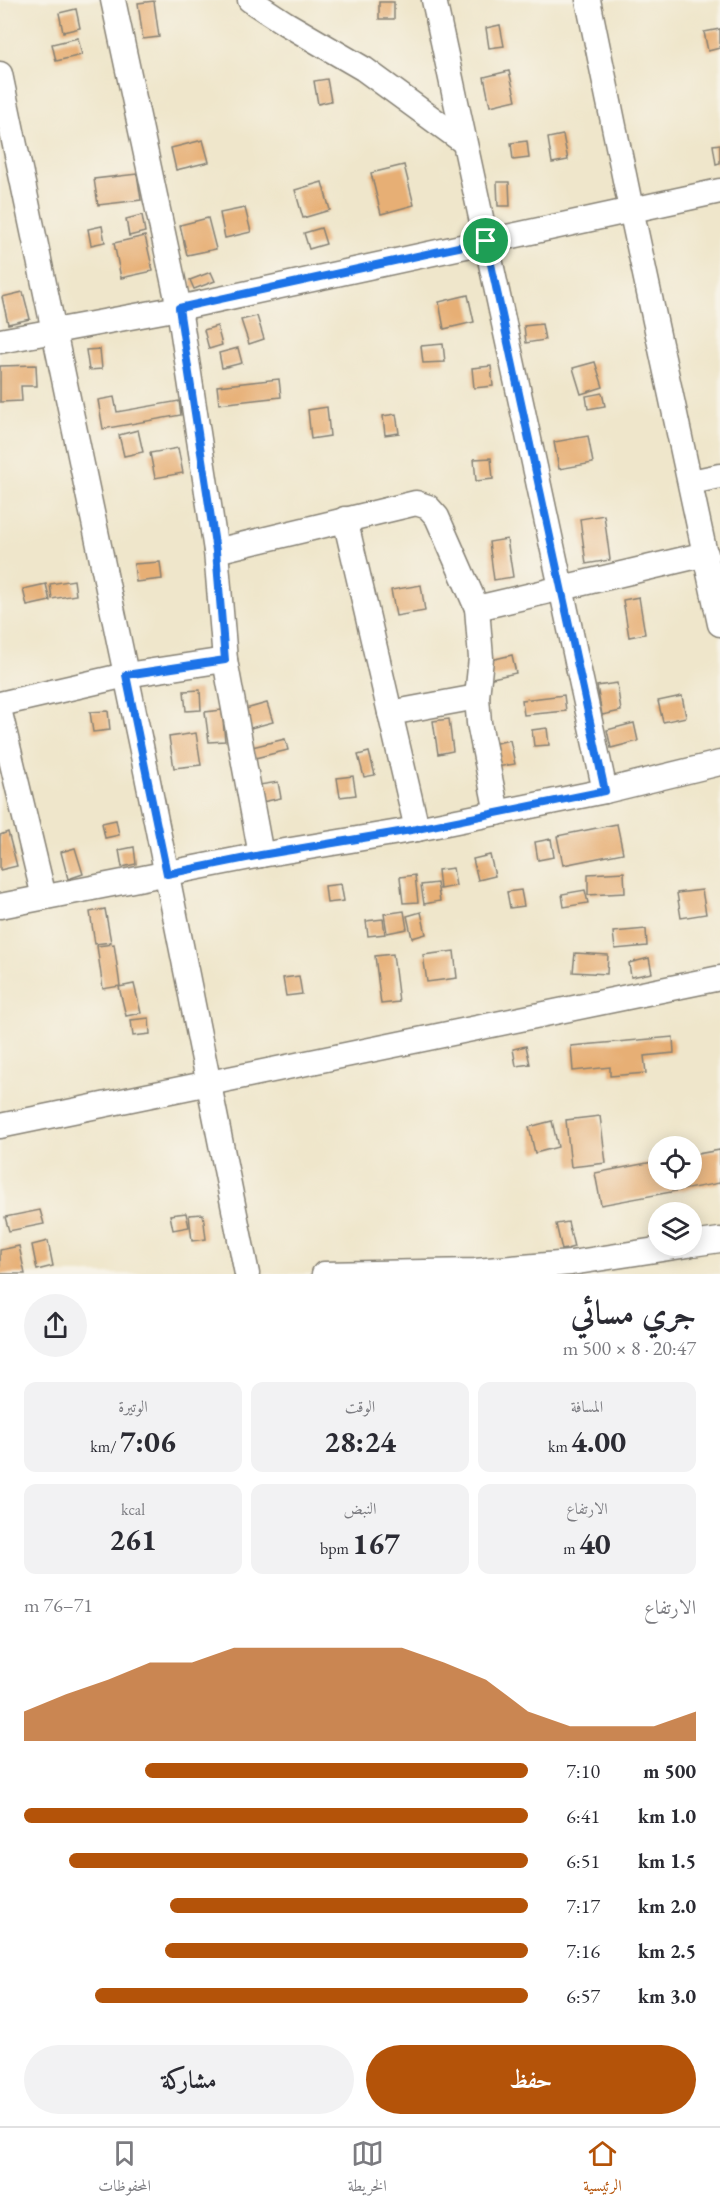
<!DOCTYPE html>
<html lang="ar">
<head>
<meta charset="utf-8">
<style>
  :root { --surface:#fff; --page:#f2f2f3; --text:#2b2b33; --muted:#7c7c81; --line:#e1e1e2; --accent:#b45309 }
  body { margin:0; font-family:"EB Garamond",Amiri,serif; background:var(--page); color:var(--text); direction:rtl; height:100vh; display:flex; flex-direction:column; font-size:22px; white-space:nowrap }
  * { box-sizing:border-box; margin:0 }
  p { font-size:20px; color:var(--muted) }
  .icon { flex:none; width:33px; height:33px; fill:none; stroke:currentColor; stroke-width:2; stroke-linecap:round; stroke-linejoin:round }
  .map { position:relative; height:1274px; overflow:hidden; direction:ltr }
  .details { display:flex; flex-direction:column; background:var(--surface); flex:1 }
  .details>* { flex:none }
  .fabs { position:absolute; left:648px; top:1136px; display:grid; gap:12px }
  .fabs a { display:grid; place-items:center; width:54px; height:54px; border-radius:50%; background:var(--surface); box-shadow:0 3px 15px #0003; font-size:30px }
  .pin { position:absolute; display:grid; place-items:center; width:51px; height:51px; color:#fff; margin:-26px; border:3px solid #fff; border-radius:50%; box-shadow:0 2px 6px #0007 }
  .round { display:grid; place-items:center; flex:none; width:63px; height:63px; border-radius:32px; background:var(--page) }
  .head { display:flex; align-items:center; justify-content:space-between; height:102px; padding:0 24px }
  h1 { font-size:33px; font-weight:700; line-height:45px }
  .figures { display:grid; grid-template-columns:repeat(3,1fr); gap:9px; height:102px; padding:6px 24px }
  .figures div { display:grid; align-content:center; border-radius:12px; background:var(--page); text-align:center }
  .figures b { font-size:30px; font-weight:700 }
  .figures small { font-size:16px; font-weight:400 }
  .figures p { font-size:16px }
  .chart { height:168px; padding:12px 24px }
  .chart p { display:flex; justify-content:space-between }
  .chart svg { width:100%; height:108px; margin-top:6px; fill:var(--accent); opacity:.7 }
  .primary-button { display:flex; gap:12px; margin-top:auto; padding:12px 24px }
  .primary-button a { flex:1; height:69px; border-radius:36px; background:var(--accent); color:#fff; font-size:24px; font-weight:700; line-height:69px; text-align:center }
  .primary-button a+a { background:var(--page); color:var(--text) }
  ul { padding:0 24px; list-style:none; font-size:20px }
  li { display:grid; grid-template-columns:96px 72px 1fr; align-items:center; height:45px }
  li i { height:15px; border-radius:8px; background:var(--accent) }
  .tabs { display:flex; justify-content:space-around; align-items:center; height:84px; border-top:2px solid var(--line); background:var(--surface); font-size:16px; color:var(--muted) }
  .tabs a { display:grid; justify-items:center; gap:3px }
  .tabs .on { color:var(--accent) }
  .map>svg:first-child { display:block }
  .building { fill:#e7af75 }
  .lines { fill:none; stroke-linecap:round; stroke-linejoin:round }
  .minor-casing { stroke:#868174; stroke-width:27 }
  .minor { stroke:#fff; stroke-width:24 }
  .route-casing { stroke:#fff; stroke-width:12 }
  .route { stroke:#1a73e8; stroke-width:8 }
</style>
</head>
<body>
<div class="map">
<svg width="720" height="1274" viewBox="0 0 720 1274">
  <rect width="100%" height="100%" fill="#f7f3e8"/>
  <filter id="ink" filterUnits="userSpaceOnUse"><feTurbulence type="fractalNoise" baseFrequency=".0167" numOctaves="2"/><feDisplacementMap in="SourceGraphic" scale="12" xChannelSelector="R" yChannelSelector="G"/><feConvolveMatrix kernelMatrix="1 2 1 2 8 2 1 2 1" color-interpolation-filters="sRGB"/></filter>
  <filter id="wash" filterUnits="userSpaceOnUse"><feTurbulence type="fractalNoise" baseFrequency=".008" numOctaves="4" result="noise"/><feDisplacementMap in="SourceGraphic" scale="24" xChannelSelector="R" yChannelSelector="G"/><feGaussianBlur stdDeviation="1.35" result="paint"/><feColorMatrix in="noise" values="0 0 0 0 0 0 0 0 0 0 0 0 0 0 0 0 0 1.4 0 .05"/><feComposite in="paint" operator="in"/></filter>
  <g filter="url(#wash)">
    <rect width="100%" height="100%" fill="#efe6cb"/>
    <g id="blocks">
      <g class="building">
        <polygon points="154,1 159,37 143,39 138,3"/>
        <rect x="379" y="2" width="15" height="17"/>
        <polygon points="76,9 80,28 63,32 59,13"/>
        <polygon points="500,25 504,46 489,48 486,28"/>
        <polygon points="720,29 720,48 708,51 704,32"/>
        <polygon points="78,38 82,55 56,61 52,44"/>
        <polygon points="509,71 516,100 490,106 484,77"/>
        <polygon points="327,79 331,101 318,104 314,81"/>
        <polygon points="563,135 568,160 552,163 548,138"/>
        <polygon points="203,140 209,162 176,170 171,148"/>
        <polygon points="527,141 529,158 513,160 511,143"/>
        <polygon points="720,144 720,163 716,164 713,145"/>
        <polygon points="404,165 414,205 381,214 371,173"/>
        <polygon points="137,174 141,200 98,205 94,179"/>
        <polygon points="322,182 330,210 303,218 295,190"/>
        <polygon points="497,182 509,182 510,206 498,206"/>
        <polygon points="245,208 251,232 225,238 220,213"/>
        <polygon points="142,215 145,232 129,236 126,219"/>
        <polygon points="208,218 216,249 187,255 180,225"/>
        <polygon points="102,226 105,242 91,245 88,229"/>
        <polygon points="321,228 326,244 309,249 304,233"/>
        <polygon points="145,236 153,271 121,278 114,243"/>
        <polygon points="211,272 215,281 194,289 190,280"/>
        <polygon points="23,292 30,319 8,324 2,297"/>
        <polygon points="468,295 474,322 444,329 439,302"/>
        <polygon points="257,316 264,339 249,344 241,320"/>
        <polygon points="542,324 545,340 526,343 524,326"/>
        <polygon points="217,326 222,345 209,349 204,330"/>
        <polygon points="443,344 445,362 423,363 421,346"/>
        <polygon points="238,348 242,363 222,368 219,353"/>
        <polygon points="100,349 102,369 89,370 86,350"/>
        <polygon points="595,362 603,387 581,394 573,368"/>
        <polygon points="36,365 37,386 21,386 22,401 0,402 0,366"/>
        <polygon points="491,366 493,386 474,388 472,368"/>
        <polygon points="279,379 281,397 219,404 217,386"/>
        <polygon points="602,393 605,406 588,409 586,396"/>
        <polygon points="114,397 117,412 179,401 181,415 103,429 98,400"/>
        <polygon points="327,407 330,436 311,439 308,410"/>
        <polygon points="396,414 399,433 385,435 383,416"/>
        <polygon points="138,430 143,452 124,456 119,435"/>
        <polygon points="588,436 593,463 559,469 554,442"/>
        <polygon points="178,448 183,473 155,478 150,453"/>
        <polygon points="491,458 493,479 476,481 474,459"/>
        <polygon points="604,515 610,560 586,564 580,519"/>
        <polygon points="507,539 513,577 494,580 489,542"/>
        <polygon points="160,562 162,579 136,582 134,564"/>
        <polygon points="74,580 76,595 52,599 50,584"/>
        <polygon points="46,584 50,601 27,606 23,589"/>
        <polygon points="421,585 425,611 396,616 391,590"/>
        <polygon points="639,597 645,634 629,637 623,600"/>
        <polygon points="512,655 516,673 478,681 474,664"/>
        <polygon points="617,683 621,711 602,715 597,686"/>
        <polygon points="200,690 201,710 186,711 184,691"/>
        <polygon points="564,695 566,711 524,715 522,700"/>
        <polygon points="682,696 686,717 663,722 658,701"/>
        <polygon points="267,703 273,722 247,729 242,710"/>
        <polygon points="222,710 225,741 209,742 205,712"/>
        <polygon points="108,711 110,730 93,732 90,712"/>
        <polygon points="449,719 453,751 438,754 433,721"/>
        <polygon points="634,723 638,741 611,748 607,730"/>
        <polygon points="547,728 549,745 534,746 532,730"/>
        <polygon points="196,733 201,765 174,768 169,737"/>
        <polygon points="285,739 288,750 255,758 252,747"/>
        <polygon points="510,740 515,764 497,767 492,744"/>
        <polygon points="369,752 375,775 364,777 358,755"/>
        <polygon points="353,776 356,795 340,797 337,778"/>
        <polygon points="278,782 281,798 262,802 259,785"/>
        <polygon points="116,820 119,835 105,838 102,823"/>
        <polygon points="617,824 623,853 563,865 557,836"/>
        <polygon points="8,832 17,866 0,870 0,835"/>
        <polygon points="551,839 554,857 538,860 535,842"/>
        <polygon points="134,847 136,864 122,867 119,850"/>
        <polygon points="75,848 83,874 68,879 61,852"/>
        <polygon points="490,855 495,876 478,880 473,859"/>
        <polygon points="453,868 456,886 440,889 438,870"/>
        <polygon points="624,872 625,893 588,895 588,874"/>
        <polygon points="415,875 418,902 403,903 400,877"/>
        <polygon points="437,883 440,901 424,904 421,885"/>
        <polygon points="341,884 344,901 327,903 325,886"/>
        <polygon points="521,890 524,906 510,908 507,892"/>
        <polygon points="585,890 588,903 564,907 562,894"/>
        <polygon points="702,890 706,914 681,918 677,893"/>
        <polygon points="105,909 111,942 95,944 90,912"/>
        <polygon points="404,911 407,929 387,933 384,914"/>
        <polygon points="421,912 426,934 412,938 407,916"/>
        <polygon points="383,919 385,934 368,936 366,921"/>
        <polygon points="646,929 647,946 615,949 613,932"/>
        <polygon points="114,944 120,986 103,989 97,946"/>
        <polygon points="454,951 457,978 427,982 423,955"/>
        <polygon points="575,953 608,955 607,974 573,972"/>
        <polygon points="393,954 399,1002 381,1004 375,956"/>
        <polygon points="649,958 652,973 631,977 629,963"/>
        <polygon points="299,976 302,994 286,996 283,978"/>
        <polygon points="134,984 141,1013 126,1016 119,987"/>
        <polygon points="149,1018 150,1034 133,1036 131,1020"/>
        <polygon points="673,1037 674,1053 644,1056 646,1073 610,1076 610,1067 573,1071 571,1046"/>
        <polygon points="526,1046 530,1064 516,1066 513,1049"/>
        <polygon points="600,1116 606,1163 571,1167 566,1120"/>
        <polygon points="552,1121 558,1147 535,1153 529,1127"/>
        <polygon points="720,1150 720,1183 601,1205 595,1173 658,1161 658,1179 692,1179 692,1155"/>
        <polygon points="40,1210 44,1224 9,1231 5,1217"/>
        <polygon points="186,1213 189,1227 173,1230 170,1215"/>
        <polygon points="203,1214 206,1239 192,1241 189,1215"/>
        <polygon points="568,1222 574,1247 562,1250 556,1224"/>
        <polygon points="48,1241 53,1266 37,1270 32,1245"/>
        <polygon points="19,1246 25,1274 0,1274 0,1250"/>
      </g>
    </g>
  </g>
  <g filter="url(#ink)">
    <use href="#blocks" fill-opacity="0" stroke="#868174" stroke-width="1.5"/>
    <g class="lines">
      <defs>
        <g id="minor">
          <polyline points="113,0 179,308 216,551 225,660 261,855"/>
          <polyline points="250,0 285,23 364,69 464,142"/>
          <polyline points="434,0 605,791"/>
          <polyline points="588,0 631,209 720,624"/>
          <polyline points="0,74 141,746 247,1274"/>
          <polyline points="0,341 179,308 720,191"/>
          <polyline points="691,482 720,476"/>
          <polyline points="345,519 417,829"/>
          <polyline points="216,551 416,503 428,507 437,517 477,608 706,554"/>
          <polyline points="477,608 481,658 477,697 479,723 497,813"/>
          <polyline points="0,704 126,675 225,660"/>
          <polyline points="0,713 44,897"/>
          <polyline points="390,713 477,697"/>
          <polyline points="0,906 261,855 417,829 605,791 720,763"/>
          <polyline points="0,1126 720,978"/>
          <polyline points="692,1244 720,1240"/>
          <polyline points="324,1274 475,1271 571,1263 688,1245"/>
        </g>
      </defs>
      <use href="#minor" class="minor-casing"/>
      <use href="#minor" class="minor"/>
    </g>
  </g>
  <g class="lines" filter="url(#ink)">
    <defs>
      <polygon id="route" points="486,241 605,791 417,829 261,855 167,874 126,675 225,660 216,551 179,308"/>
    </defs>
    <use href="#route" class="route-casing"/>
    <use href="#route" class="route"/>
  </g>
</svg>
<div class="fabs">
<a><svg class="icon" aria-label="locate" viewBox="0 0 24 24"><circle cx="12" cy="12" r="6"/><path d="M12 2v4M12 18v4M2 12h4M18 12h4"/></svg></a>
<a><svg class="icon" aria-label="layers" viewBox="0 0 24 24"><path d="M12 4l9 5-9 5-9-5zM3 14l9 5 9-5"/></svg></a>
</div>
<div class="pin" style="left:486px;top:241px;background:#1e9e55"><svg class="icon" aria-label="arrive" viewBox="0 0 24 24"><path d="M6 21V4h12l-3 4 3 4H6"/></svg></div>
</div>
<section class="details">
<div class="head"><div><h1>جري مسائي</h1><p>20:47 · 8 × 500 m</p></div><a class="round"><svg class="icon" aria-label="share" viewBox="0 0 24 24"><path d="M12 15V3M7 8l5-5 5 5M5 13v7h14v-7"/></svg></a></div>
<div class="figures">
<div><p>المسافة</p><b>4.00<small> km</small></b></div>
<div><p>الوقت</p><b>28:24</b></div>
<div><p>الوتيرة</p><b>7:06<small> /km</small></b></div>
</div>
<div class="figures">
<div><p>الارتفاع</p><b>40<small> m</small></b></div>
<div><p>النبض</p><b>167<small> bpm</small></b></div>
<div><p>kcal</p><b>261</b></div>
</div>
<div class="chart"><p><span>الارتفاع</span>71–76 m</p>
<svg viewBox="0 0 160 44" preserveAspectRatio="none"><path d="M0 44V32L10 25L20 19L30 12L40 12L50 6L60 6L70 6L80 6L90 6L100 12L110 19L120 32L130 38L140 38L150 38L160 32V44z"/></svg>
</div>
<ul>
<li><b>500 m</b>7:10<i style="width:76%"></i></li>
<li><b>1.0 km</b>6:41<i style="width:100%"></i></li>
<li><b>1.5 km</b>6:51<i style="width:91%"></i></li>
<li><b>2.0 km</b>7:17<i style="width:71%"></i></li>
<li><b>2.5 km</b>7:16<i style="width:72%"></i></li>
<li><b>3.0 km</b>6:57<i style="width:86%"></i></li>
</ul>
<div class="primary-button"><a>حفظ</a><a>مشاركة</a></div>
</section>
<nav class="tabs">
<a class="on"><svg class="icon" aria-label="home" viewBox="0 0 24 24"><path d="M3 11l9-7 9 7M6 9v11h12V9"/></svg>الرئيسية</a>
<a><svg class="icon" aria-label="map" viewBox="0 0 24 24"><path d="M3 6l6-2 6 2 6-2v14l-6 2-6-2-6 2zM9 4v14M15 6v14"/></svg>الخريطة</a>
<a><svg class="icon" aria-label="saved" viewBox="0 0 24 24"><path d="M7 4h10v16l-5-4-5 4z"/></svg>المحفوظات</a>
</nav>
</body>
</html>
